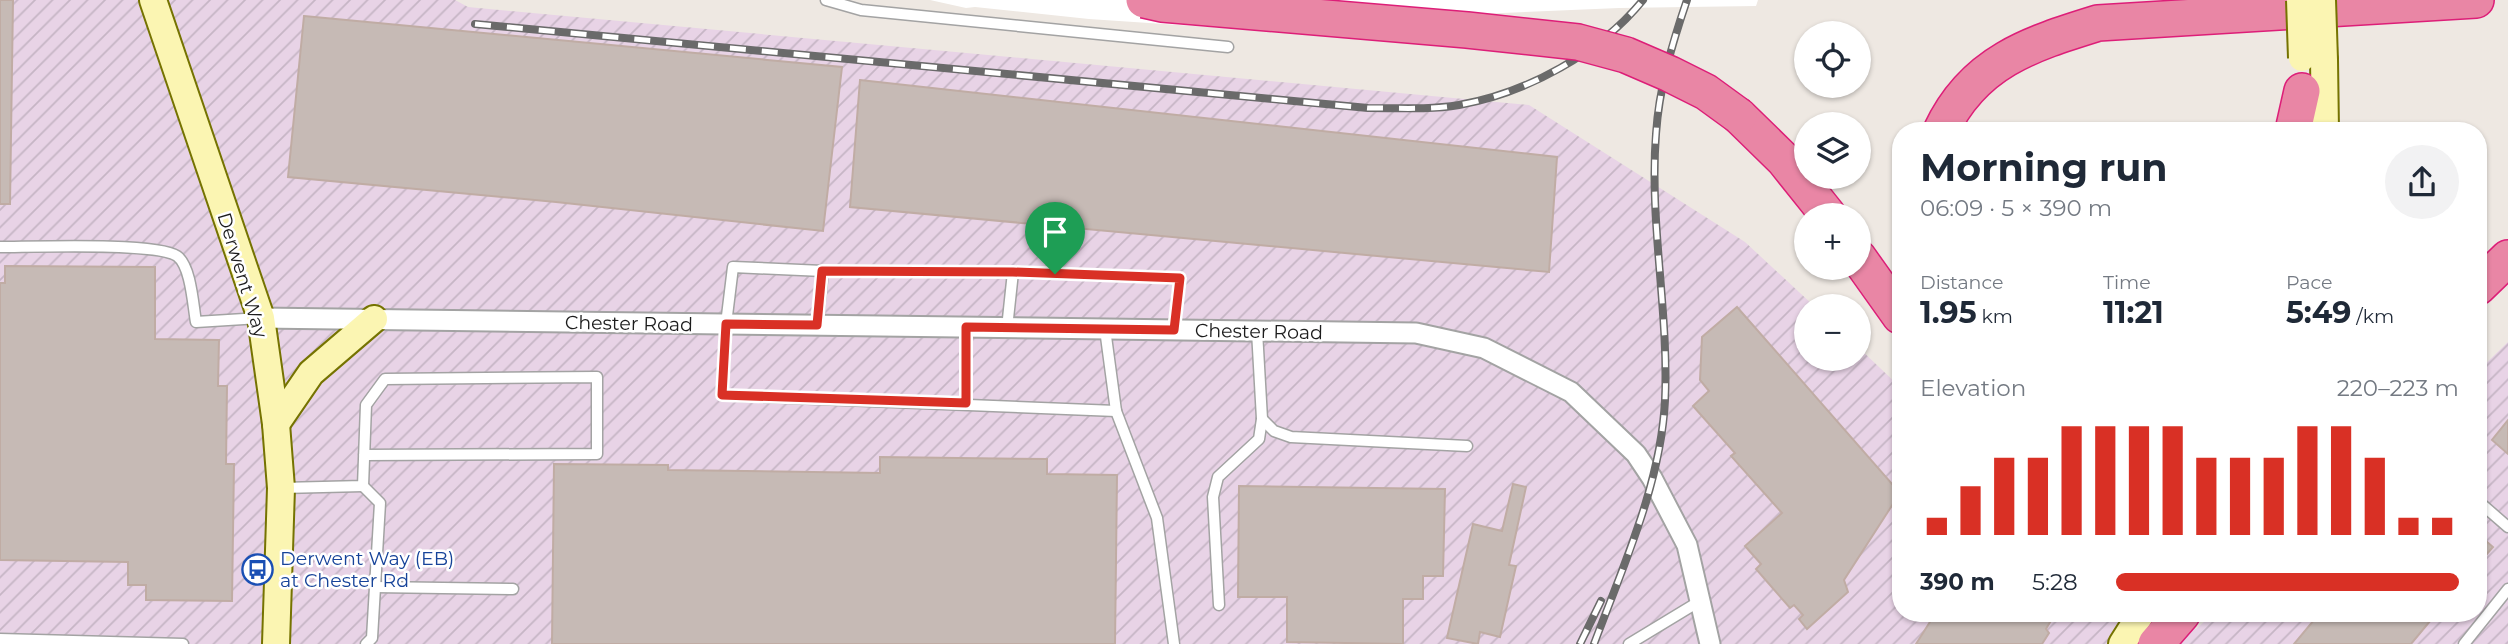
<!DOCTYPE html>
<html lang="en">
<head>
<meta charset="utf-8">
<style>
  :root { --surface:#fff; --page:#f2f2f3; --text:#1f2937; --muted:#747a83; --accent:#d93025 }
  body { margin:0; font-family:Montserrat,sans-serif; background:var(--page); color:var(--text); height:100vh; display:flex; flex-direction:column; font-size:26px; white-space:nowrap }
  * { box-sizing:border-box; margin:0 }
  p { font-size:23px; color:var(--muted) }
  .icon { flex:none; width:38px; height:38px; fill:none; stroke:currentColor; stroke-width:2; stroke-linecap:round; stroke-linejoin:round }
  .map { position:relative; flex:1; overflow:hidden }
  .details { position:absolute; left:1892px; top:122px; width:595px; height:500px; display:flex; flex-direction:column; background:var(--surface); border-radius:28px; box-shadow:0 2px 5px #0004 }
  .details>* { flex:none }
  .fabs { position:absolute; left:1794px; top:21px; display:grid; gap:14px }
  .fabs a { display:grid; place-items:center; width:77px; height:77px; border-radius:50%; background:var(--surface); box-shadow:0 2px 5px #0004; font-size:35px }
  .pin { position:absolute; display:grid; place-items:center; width:60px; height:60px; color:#fff; margin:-72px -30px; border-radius:50% 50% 50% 0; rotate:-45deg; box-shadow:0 0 7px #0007 }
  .pin .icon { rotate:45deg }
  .round { display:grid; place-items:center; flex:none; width:74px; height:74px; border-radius:37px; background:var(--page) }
  .summary { display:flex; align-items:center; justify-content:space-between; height:119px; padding:0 28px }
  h1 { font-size:38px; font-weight:700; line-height:52px }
  .metrics { display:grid; grid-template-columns:repeat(3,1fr); gap:10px; height:119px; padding:7px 28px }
  .metrics div { display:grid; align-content:center }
  .metrics b { font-size:30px; font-weight:700 }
  .metrics small { font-size:19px; font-weight:400 }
  .metrics p { font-size:19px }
  .chart { height:196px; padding:14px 28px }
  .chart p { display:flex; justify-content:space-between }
  .chart svg { width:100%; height:126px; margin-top:7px; stroke:var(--accent); stroke-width:6 }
  ul { padding:0 28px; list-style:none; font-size:23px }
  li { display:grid; grid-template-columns:112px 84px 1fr; align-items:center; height:52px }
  li i { height:18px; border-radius:9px; background:var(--accent) }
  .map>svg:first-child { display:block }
  .industrial { fill:url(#industrial-furrows) }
  .pier { fill:#fff }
  .building { fill:#c6bab5; stroke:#c0aca4; stroke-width:2 }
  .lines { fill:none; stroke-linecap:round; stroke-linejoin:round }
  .lane-casing { stroke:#a3a3a3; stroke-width:13 }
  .street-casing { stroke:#a3a3a3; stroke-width:23 }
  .secondary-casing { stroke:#757301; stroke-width:30 }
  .highway-casing { stroke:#dd1e78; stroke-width:38 }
  .lane { stroke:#fff; stroke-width:10 }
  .street { stroke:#fff; stroke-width:19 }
  .secondary { stroke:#fbf5b2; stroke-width:26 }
  .highway { stroke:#e986a5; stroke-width:35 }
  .rail-casing { stroke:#6a6a6a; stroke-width:8 }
  .rail { stroke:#fff; stroke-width:5; stroke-dasharray:16; stroke-linecap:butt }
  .secondary-bridge-casing { stroke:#757301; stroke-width:30; stroke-linecap:butt }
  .highway-bridge-casing { stroke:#dd1e78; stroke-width:38; stroke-linecap:butt }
  .secondary-bridge { stroke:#fbf5b2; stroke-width:26 }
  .highway-bridge { stroke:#e986a5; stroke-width:35 }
  .route-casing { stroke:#fff; stroke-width:14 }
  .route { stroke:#d93025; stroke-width:9 }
  .labels { text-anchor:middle; stroke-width:5; stroke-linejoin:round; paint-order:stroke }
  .street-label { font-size:19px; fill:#1c1c1c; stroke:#fff }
  .transit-label { font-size:19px; fill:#164399; stroke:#fff; text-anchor:start }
</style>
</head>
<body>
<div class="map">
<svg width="2508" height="644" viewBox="0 0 2508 644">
  <defs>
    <pattern id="industrial-furrows" width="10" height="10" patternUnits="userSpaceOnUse" patternTransform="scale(1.75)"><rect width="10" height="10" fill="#e8d3e6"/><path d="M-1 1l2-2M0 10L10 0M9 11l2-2" fill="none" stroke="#c6b5c5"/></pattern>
  </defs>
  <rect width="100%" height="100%" fill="#eee8e2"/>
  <polygon class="industrial" points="0,0 455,0 468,7 1529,105 1745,242 1814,306 1806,306 1806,359 1858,359 1859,348 1900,387 1900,614 2175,614 2196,629 2213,614 2478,614 2478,371 2508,342 2508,644 0,644"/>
  <polygon class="pier" points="930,0 1758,0 1756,6 1619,8 1479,14 1637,76 1576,59 1459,44 1089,19 975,7 966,8"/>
  <g class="building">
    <polygon points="0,0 13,0 10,204 0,204"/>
    <polygon points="304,16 842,67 823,231 556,202 288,177"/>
    <polygon points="860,80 1557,157 1549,272 850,207"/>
    <polygon points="5,266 155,267 155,339 219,340 218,386 227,386 226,464 234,464 232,601 146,600 146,585 128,585 128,562 0,560 0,283 5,283"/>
    <polygon points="1737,307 1900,493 1844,580 1848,592 1807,629 1799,619 1803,615 1794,605 1790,608 1756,569 1761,564 1745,546 1782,513 1731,456 1735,453 1693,406 1709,391 1700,380 1702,337"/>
    <polygon points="2508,420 2508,454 2492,440"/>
    <polygon points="880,457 1047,459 1047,474 1117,475 1115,644 552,644 554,464 668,465 668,470 880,473"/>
    <polygon points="1513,484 1526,487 1509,565 1516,566 1500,637 1480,632 1478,644 1447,638 1473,524 1502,531"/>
    <polygon points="1239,486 1445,489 1443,576 1423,576 1423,599 1403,599 1403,644 1287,642 1287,597 1238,597"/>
    <polygon points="2478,534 2493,547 2478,564"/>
    <polygon points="1935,614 2055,614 2046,629 2049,633 2042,644 1916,644"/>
    <polygon points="2319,614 2436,614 2411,644 2294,644"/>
  </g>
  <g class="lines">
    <defs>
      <g id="lane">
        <polyline points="826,0 861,10 1228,47"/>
        <path d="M0 247C31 247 157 242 177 256 191 266 193 305 196 322L259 318"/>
        <polyline points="823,271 733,267 726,324 722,395 1116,411"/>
        <polyline points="1013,272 1180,278 1174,330"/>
        <polyline points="817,325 823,271 1013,272 1007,328"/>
        <polyline points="966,327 966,403"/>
        <polyline points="1105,329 1116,411 1157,518 1174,644"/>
        <polyline points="1262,419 1274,431 1291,437 1467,446"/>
        <polyline points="363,486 380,503 372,638 366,644"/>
        <polyline points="282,488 363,486 366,405 385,379 597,377 597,454 364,455"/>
        <polyline points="2478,501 2508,527"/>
        <polyline points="375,587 513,589"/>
        <polyline points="1219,605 1213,497 1218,477 1259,439 1262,419 1257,331"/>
        <polyline points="0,639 183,644"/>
        <polyline points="1629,644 1700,601"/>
        <polyline points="2464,644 2508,589"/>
      </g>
      <polyline id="street" points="261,318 1416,333 1484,348 1571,392 1636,454 1652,478 1687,545 1710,644"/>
      <g id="secondary">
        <polyline points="153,0 261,318 276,424 281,488 276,644"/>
        <polyline points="2324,60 2325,131"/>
        <polyline points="276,424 311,373 374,319"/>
        <polyline points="2122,644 2141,614"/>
      </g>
      <g id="highway">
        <polyline points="1739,116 1784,160 1828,215"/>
        <path d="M1941 131C1973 62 2030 44 2098 23L2476 0"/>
        <polyline points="2293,131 2302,91"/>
        <polyline points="1858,257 1900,316"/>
        <polyline points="2478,287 2508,258"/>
        <polyline points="2156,644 2182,614"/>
      </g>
    </defs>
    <use href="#lane" class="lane-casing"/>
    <use href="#street" class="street-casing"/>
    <use href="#secondary" class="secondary-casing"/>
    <use href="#highway" class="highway-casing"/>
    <use href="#lane" class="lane"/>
    <use href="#street" class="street"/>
    <use href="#secondary" class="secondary"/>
    <use href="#highway" class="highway"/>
    <defs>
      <g id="rail">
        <path d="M475 24 1368 108C1398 108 1429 110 1459 105 1527 93 1600 53 1643 0"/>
        <polyline points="1580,644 1601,601"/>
        <path d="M1594 644C1623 566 1661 484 1665 400 1669 311 1649 223 1656 134 1659 88 1672 44 1687 0"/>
      </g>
    </defs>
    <use href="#rail" class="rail-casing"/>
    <use href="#rail" class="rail"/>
    <defs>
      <g id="secondary-bridge">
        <polyline points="2300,0 2302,58"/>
        <polyline points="2322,0 2324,60"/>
      </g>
      <polyline id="highway-bridge" points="1144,0 1162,4 1467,30 1578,42 1626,55 1670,74 1706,92 1739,116"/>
    </defs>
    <use href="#secondary-bridge" class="secondary-bridge-casing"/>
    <use href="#highway-bridge" class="highway-bridge-casing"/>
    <use href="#secondary-bridge" class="secondary-bridge"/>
    <use href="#highway-bridge" class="highway-bridge"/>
  </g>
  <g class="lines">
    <defs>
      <polygon id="route" points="822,271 1013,272 1180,278 1174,330 966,327 966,403 722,395 726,324 817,325"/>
    </defs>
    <use href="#route" class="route-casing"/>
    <use href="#route" class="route"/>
  </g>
  <defs>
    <symbol id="bus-ring" viewBox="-11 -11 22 22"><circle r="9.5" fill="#fff" stroke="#1a4fb4" stroke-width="1.5"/><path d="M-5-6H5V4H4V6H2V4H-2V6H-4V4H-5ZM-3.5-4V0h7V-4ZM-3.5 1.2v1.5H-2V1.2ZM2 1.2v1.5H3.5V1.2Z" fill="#1a4fb4"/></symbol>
  </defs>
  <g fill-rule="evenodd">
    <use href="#bus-ring" x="240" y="552" width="35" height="35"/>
  </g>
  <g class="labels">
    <g class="street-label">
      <text transform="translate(243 275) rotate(73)" y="7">Derwent Way</text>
      <text transform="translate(629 323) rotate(1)" y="7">Chester Road</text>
      <text transform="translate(1259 331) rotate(1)" y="7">Chester Road</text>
    </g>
    <g class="transit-label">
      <text x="280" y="565">Derwent Way (EB)<tspan x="280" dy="22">at Chester Rd</tspan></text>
    </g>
  </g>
</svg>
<div class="fabs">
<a><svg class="icon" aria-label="locate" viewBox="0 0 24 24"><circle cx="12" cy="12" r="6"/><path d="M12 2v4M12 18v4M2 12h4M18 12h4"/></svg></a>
<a><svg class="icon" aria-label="layers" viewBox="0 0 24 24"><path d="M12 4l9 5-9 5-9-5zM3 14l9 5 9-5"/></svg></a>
<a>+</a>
<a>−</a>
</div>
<div class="pin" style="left:1055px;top:274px;background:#1e9e55"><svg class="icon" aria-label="arrive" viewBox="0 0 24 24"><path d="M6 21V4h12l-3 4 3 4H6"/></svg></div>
<section class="details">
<div class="summary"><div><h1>Morning run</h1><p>06:09 · 5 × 390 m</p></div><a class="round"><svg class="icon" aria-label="share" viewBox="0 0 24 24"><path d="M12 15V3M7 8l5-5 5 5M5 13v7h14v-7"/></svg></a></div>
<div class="metrics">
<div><p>Distance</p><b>1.95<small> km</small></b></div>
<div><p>Time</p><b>11:21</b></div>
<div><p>Pace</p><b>5:49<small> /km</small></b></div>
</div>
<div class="chart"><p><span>Elevation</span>220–223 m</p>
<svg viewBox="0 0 160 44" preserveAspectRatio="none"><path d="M5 44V38M15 44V27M25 44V17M35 44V17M45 44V6M55 44V6M65 44V6M75 44V6M85 44V17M95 44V17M105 44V17M115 44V6M125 44V6M135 44V17M145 44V38M155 44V38"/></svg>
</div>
<ul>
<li><b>390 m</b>5:28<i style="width:100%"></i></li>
</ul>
</section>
</div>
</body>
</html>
